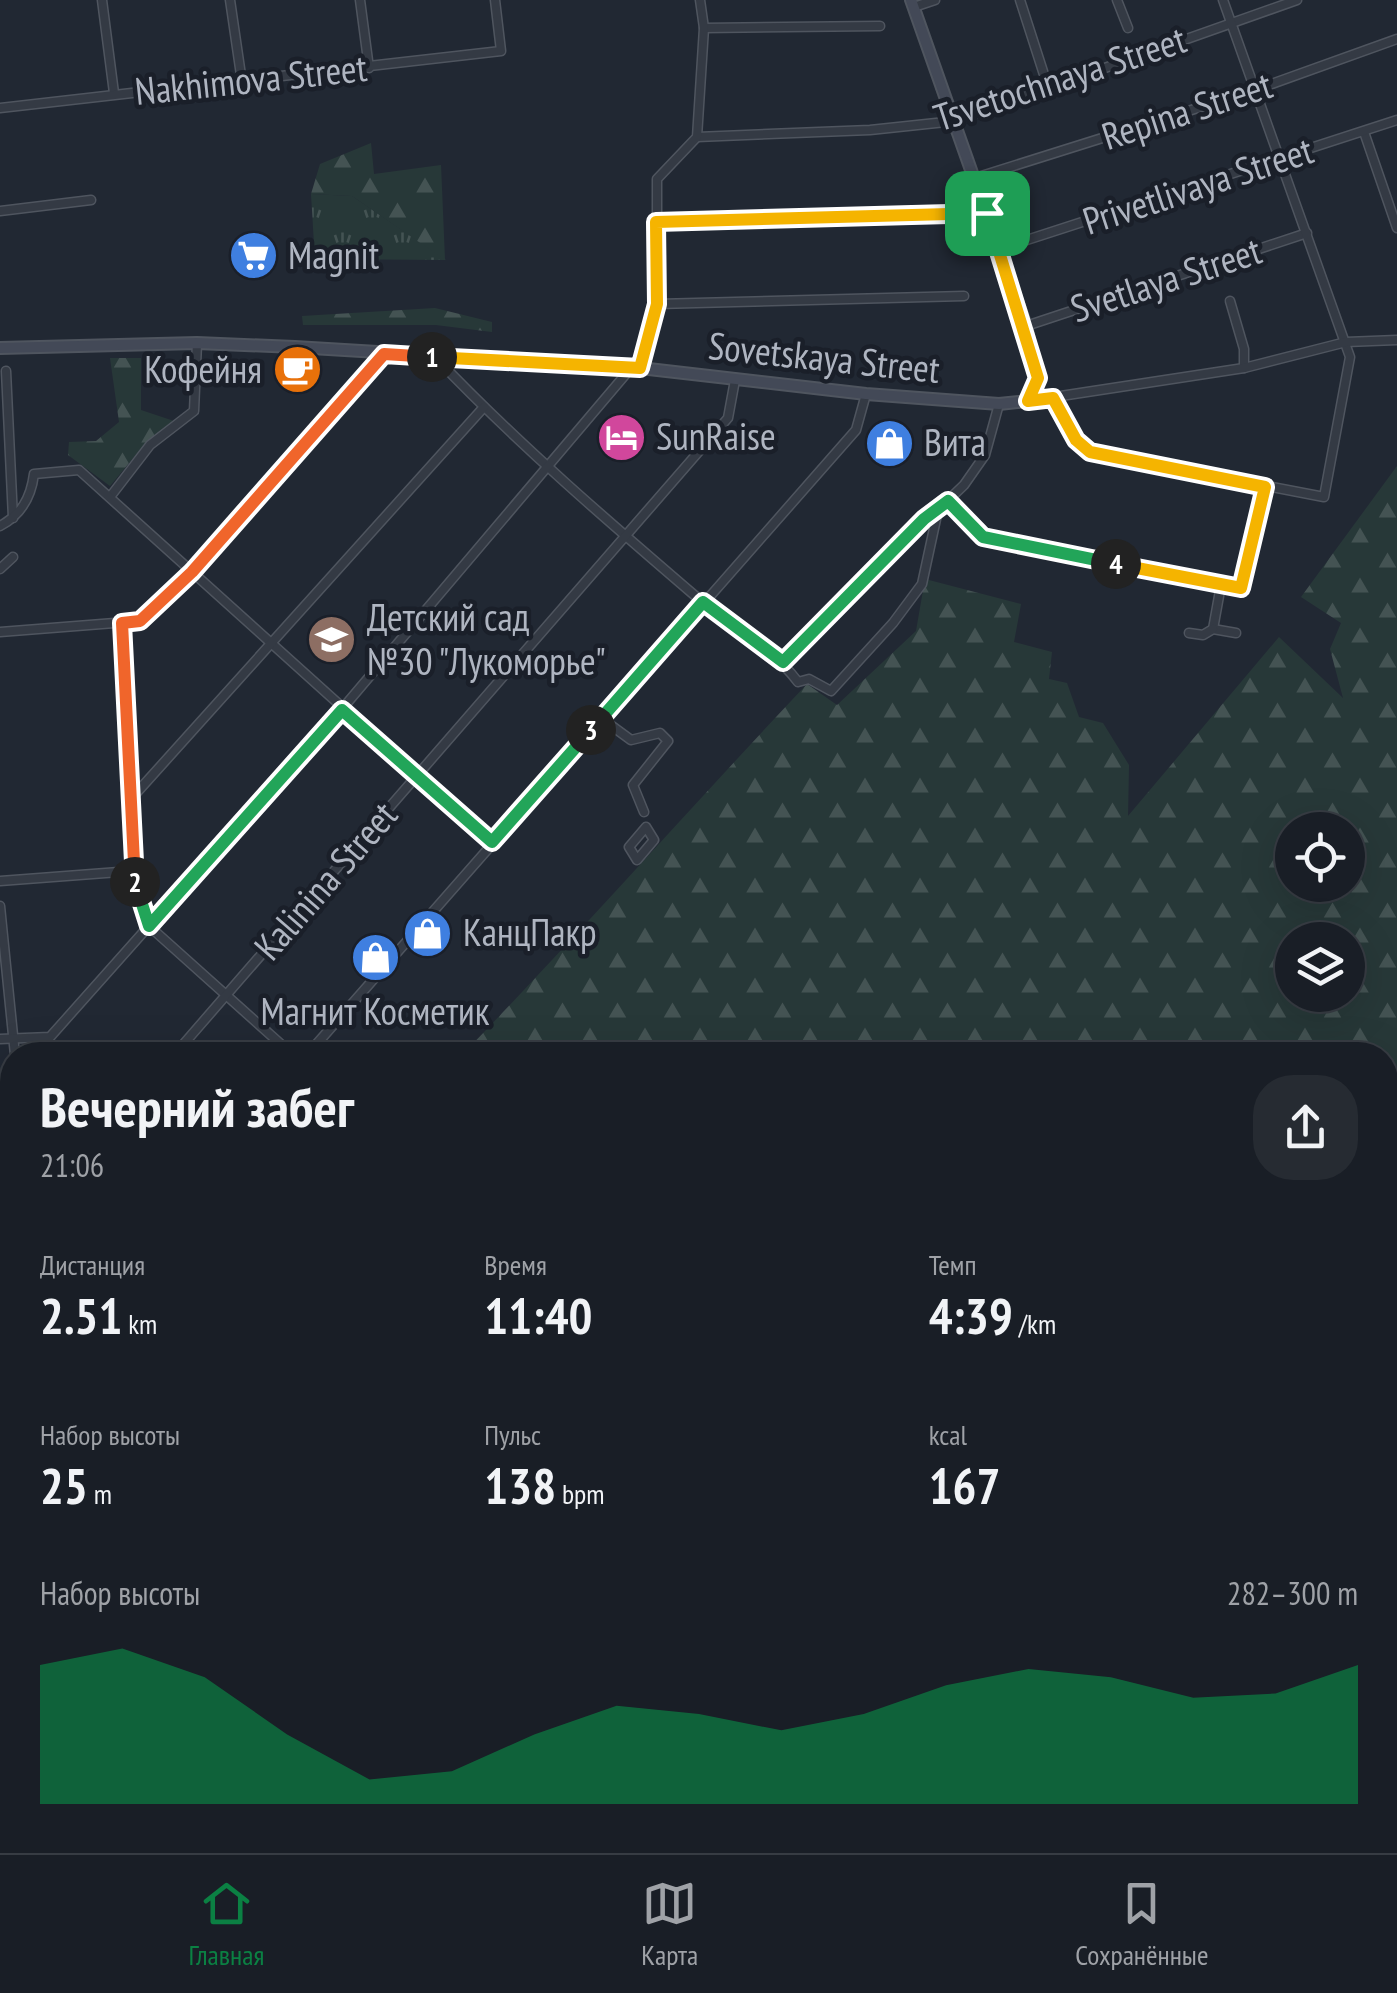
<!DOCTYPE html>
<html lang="ru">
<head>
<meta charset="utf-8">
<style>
  :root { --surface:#191e26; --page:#262b32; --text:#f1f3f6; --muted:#9fa2a7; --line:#373c43; --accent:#0b8043 }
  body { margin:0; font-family:"PT Sans Narrow",sans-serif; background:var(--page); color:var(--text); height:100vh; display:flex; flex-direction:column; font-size:38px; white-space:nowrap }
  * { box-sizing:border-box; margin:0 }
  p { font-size:32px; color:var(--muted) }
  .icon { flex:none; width:55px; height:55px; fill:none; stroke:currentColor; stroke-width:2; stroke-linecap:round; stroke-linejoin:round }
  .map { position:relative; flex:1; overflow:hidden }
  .drawer { position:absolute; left:0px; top:1042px; width:1398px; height:812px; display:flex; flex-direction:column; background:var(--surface); border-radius:40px 40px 0 0; box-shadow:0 10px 40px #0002,0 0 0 2px var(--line) }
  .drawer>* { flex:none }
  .tools { position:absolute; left:1275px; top:812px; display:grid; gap:20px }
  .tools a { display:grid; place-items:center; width:90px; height:90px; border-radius:50%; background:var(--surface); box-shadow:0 10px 40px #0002,0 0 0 2px var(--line); font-size:50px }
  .pin { position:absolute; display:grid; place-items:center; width:85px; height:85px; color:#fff; margin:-42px; border-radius:20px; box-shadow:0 5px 15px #0006 }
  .km { position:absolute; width:50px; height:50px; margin:-25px; border-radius:50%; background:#222; color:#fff; font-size:28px; line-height:50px; text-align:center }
  .round { display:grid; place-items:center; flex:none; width:105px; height:105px; border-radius:40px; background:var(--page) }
  .overview { display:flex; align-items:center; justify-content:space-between; height:170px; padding:0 40px }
  h1 { font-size:55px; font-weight:800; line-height:75px }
  .metrics { display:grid; grid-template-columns:repeat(3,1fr); gap:15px; height:170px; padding:10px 40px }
  .metrics div { display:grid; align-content:center }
  .metrics b { font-size:50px; font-weight:800 }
  .metrics small { font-size:28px; font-weight:400 }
  .metrics p { font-size:28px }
  .chart { height:280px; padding:20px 40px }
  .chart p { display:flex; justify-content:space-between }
  .chart svg { width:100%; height:180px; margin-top:10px; fill:var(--accent); opacity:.7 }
  .tab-bar { display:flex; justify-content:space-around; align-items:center; height:140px; border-top:2px solid var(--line); background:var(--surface); font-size:28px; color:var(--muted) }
  .tab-bar a { display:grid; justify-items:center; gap:5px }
  .tab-bar .on { color:var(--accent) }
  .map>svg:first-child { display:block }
  .grass { fill:url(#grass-tufts) }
  .forest { fill:url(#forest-firs); fill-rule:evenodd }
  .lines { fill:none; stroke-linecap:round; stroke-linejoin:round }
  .street-casing { stroke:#4f555f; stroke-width:11 }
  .secondary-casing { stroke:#4f555f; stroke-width:14 }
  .street { stroke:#343a44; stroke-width:8 }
  .secondary { stroke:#434957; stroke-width:10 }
  .split-1-casing { stroke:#fff; stroke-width:20 }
  .split-2-casing { stroke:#fff; stroke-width:20 }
  .split-3-casing { stroke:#fff; stroke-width:20 }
  .split-4-casing { stroke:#fff; stroke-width:20 }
  .split-5-casing { stroke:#fff; stroke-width:20 }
  .split-1 { stroke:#f5b400; stroke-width:12 }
  .split-2 { stroke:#f0652b; stroke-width:12 }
  .split-3 { stroke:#22a559; stroke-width:12 }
  .split-4 { stroke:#22a559; stroke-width:12 }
  .split-5 { stroke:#f5b400; stroke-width:12 }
  .labels { text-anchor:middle; stroke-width:9; stroke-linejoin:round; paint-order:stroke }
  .street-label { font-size:38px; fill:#afb5c1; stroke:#1a1f29 }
  .poi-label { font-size:38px; fill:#afb5c1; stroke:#1a1f29; text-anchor:start }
</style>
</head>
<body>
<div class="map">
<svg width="1397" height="1853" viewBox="0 0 1397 1853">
  <defs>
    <pattern id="grass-tufts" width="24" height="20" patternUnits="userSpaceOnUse" patternTransform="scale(2.5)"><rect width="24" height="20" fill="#273838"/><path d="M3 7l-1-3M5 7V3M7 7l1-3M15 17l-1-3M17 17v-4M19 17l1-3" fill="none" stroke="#445353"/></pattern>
    <pattern id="forest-firs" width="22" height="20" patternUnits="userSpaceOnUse" patternTransform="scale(2.5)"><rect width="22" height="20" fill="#273838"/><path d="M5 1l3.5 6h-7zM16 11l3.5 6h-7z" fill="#445353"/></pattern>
  </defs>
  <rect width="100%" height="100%" fill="#212833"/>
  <polygon class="grass" points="311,194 352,196 446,260 315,259"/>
  <g class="forest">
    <polygon points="371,143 374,174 441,165 445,260 352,196 311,194 320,164"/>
    <polygon points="435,308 492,322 492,332 436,325 303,325 302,316"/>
    <polygon points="110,358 141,358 141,410 174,421 144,445 110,486 68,455 69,442 96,441 119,422"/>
    <path d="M1397 466V1421L1385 1423V1055H462C580 933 691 807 807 684L837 705 916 631 925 579 1021 604 1014 642 1052 652 1049 679 1067 683 1079 717 1103 723 1129 765 1128 816 1279 637 1343 698 1330 649 1341 623 1301 597ZM1292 830H1348V885H1292ZM1292 940H1348V995H1292Z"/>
  </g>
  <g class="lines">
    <defs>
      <g id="street">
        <polyline points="102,0 114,93"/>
        <polyline points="230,0 242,82"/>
        <polyline points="360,0 369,68"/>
        <polyline points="1020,0 1048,87"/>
        <polyline points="1117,0 1128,28"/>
        <polyline points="914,7 935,0"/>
        <polyline points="704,28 880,26"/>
        <polyline points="0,108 501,51 495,0"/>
        <polyline points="1364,132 1397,228"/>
        <polyline points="697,137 870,130 955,121 1297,0"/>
        <polyline points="975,178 1255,90 1397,39"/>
        <polyline points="0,211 91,200"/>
        <polyline points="656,222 987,213"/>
        <polyline points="999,249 1397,120"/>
        <polyline points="1230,301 1244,349 1244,368"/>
        <polyline points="657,304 964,296"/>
        <polyline points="1026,326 1307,233"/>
        <path d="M436 358C518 444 609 522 700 600 734 628 771 646 798 682L809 679 831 691 893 623 922 584 938 510 964 485 985 455 999 404"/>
        <polyline points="640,368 657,304 657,179 697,137 704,28 700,0"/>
        <polyline points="6,371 13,518"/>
        <polyline points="1053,398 1077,440 1090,452 1324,497 1350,357 1223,0"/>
        <polyline points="1028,401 1244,368 1346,342 1397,340"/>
        <polyline points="110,497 150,445 194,411 197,343"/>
        <polyline points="948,501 983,537 1241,588 1265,487"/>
        <path d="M0 526C21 515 31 498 34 474L79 470 492 842"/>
        <polyline points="0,569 13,557"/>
        <polyline points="1221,585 1213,629 1236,633"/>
        <polyline points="122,623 132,871 149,926 293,1055"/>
        <polyline points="0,632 140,621 191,573 385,354"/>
        <polyline points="1189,633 1203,635 1213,629"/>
        <polyline points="783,662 938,510"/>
        <polyline points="601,718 631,740 660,733 668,741 633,785 644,812"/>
        <polyline points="130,800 484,407"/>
        <polygon points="646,827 654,840 637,860 629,847"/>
        <polyline points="0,881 132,871"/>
        <polyline points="0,906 15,1055"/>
        <polyline points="0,1039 50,1037 342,709 631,368"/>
        <polyline points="174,1055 728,418 735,380"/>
        <polyline points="307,1055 856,430 866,394"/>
        <polyline points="0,1160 12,1159"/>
        <polyline points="0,1266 12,1266"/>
        <polyline points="0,1367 12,1368"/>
        <polyline points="1385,1435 1397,1433"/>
        <polyline points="0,1442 12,1443"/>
        <polyline points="0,1450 12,1451"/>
        <polyline points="1385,1771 1397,1770"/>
        <polyline points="0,1833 12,1840"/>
        <polyline points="17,1842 24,1846 24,1853"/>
        <polyline points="428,1853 428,1842"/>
      </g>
      <polyline id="secondary" points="0,348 197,343 295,347 640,368 866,394 999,404 1028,401 1038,378 1026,326 911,0"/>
    </defs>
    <use href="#street" class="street-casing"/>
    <use href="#secondary" class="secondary-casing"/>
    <use href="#street" class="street"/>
    <use href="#secondary" class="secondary"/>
  </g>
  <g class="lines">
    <defs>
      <polyline id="split-1" points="432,357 640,368 657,304 656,222 987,213"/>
      <polyline id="split-2" points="135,882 122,623 140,621 192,572 384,354 432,357"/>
      <polyline id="split-3" points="135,882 149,926 342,710 492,842 591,730"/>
      <polyline id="split-4" points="591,730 703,602 783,662 924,519 948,501 983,537 1116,564"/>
      <polyline id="split-5" points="987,213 1038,378 1028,401 1053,398 1076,440 1090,452 1265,487 1241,588 1116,564"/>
    </defs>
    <use href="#split-1" class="split-1-casing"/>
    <use href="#split-2" class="split-2-casing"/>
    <use href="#split-3" class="split-3-casing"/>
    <use href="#split-4" class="split-4-casing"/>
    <use href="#split-5" class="split-5-casing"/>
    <use href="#split-1" class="split-1"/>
    <use href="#split-2" class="split-2"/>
    <use href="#split-3" class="split-3"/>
    <use href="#split-4" class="split-4"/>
    <use href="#split-5" class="split-5"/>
  </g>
  <defs>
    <symbol id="supermarket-disc" viewBox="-11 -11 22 22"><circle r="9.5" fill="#3f7fe0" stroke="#1a1f29"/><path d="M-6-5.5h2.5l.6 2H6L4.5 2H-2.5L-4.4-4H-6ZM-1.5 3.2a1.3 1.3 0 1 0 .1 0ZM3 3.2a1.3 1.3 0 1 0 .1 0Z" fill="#fff"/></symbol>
    <symbol id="cafe-disc" viewBox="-11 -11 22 22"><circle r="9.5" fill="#e8710a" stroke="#1a1f29"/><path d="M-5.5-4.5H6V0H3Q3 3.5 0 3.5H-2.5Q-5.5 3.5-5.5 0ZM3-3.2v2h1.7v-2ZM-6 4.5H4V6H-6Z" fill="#fff"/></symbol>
    <symbol id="hotel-disc" viewBox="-11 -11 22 22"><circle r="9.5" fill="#d1479c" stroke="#1a1f29"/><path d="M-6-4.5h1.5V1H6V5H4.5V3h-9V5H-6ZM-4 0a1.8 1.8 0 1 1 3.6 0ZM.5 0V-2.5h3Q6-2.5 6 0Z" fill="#fff"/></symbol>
    <symbol id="shop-disc" viewBox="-11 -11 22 22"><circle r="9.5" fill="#3f7fe0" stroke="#1a1f29"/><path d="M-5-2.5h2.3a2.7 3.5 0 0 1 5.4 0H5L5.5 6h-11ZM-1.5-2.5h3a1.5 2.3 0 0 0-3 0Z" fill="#fff"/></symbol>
    <symbol id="school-disc" viewBox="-11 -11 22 22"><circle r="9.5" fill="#8d6e63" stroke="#1a1f29"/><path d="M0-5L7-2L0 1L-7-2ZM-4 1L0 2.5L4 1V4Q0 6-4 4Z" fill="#fff"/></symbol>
  </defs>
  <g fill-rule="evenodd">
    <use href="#supermarket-disc" x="226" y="228" width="55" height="55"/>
    <use href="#cafe-disc" x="270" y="342" width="55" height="55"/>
    <use href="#hotel-disc" x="594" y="410" width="55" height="55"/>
    <use href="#shop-disc" x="862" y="416" width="55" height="55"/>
    <use href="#school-disc" x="304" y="612" width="55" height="55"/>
    <use href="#shop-disc" x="400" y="906" width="55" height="55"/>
    <use href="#shop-disc" x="348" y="930" width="55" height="55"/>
  </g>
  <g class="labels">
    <g class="street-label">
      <text transform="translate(1060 79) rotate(-18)" y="13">Tsvetochnaya Street</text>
      <text transform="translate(251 80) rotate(-6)" y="13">Nakhimova Street</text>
      <text transform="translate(1187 111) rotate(-18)" y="13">Repina Street</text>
      <text transform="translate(1198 186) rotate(-18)" y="13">Privetlivaya Street</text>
      <text transform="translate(1166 280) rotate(-18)" y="13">Svetlaya Street</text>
      <text transform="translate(824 358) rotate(6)" y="13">Sovetskaya Street</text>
      <text transform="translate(326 881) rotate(-49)" y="13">Kalinina Street</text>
    </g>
    <g class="poi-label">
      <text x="288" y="269">Magnit</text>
      <text x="262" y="383" text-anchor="end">Кофейня</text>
      <text x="656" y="450">SunRaise</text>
      <text x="924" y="456">Вита</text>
      <text x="367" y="631">Детский сад<tspan x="367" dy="44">№30 "Лукоморье"</tspan></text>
      <text x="463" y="946">КанцПакр</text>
      <text x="375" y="1025" text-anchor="middle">Магнит Косметик</text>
    </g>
  </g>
</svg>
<div class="tools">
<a><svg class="icon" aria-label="locate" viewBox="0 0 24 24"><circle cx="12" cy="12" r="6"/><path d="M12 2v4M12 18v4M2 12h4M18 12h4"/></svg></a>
<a><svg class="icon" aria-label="layers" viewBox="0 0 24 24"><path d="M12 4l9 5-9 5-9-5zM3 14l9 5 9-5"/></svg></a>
</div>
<div class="pin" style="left:987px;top:213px;background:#1e9e55"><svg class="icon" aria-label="arrive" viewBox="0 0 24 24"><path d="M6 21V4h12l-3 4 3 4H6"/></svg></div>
<b class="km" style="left:432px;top:357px">1</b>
<b class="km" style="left:135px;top:882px">2</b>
<b class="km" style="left:591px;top:730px">3</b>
<b class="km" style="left:1116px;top:564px">4</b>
<section class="drawer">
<div class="overview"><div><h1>Вечерний забег</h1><p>21:06</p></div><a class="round"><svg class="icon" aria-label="share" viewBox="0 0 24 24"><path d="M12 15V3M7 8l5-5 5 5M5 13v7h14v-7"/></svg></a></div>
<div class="metrics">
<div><p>Дистанция</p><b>2.51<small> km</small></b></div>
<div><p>Время</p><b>11:40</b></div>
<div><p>Темп</p><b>4:39<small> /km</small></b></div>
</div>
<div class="metrics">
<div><p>Набор высоты</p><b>25<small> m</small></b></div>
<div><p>Пульс</p><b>138<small> bpm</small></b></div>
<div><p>kcal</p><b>167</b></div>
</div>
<div class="chart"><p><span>Набор высоты</span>282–300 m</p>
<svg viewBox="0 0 160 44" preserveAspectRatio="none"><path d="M0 44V10L10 6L20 13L30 27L40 38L50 36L60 27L70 20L80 22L90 26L100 22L110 15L120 11L130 13L140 18L150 17L160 10V44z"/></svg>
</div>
</section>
</div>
<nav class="tab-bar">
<a class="on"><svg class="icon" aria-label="home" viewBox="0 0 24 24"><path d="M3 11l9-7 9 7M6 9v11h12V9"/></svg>Главная</a>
<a><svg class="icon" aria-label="map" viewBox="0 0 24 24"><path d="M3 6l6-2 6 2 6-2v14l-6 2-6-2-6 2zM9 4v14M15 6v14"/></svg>Карта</a>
<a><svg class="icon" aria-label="saved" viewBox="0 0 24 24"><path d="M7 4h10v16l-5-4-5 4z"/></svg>Сохранённые</a>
</nav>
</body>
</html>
